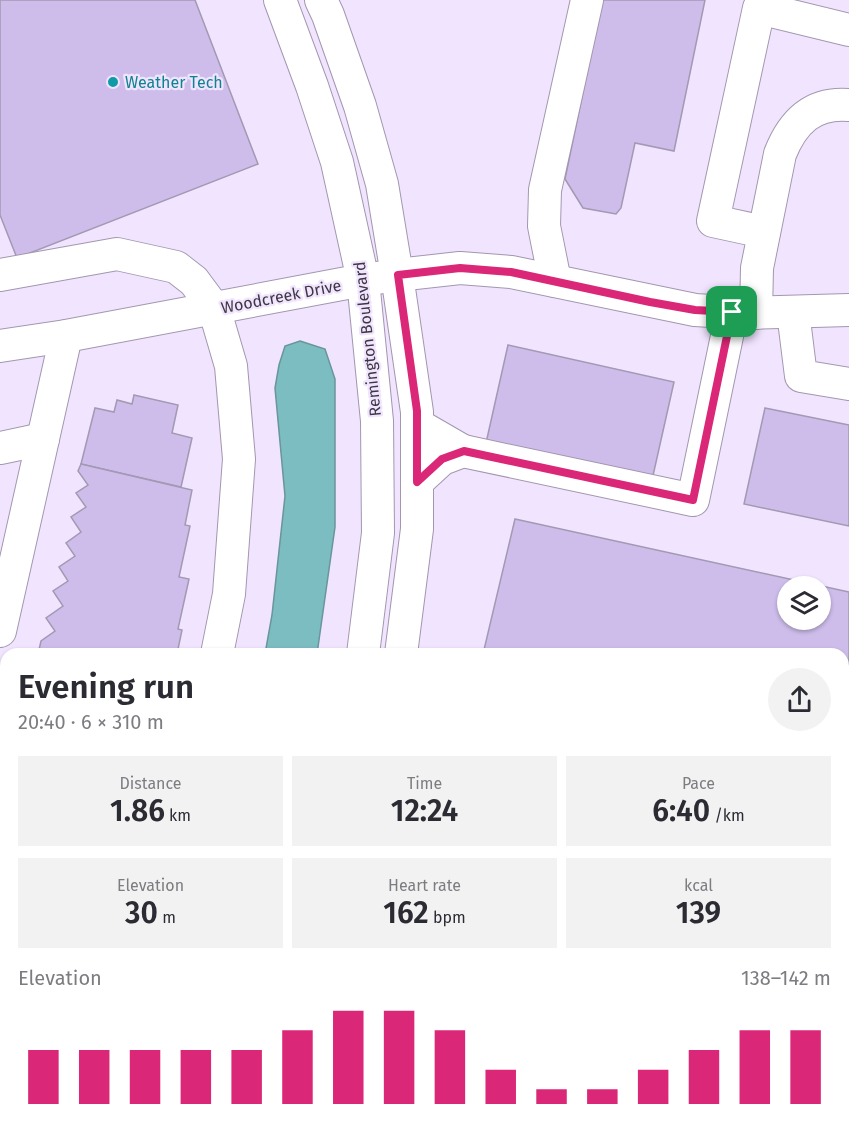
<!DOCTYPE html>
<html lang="en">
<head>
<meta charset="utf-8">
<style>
  :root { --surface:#fff; --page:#f2f2f3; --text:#2b2b33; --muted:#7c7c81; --accent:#db2777 }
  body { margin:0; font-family:"Fira Sans",sans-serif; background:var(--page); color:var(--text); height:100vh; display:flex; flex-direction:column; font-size:22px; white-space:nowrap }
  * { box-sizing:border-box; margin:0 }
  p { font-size:20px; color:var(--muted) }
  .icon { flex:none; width:33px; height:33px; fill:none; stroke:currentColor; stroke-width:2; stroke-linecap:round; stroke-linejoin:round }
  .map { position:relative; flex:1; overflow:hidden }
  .sheet { position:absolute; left:0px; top:648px; width:849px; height:486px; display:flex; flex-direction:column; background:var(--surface); border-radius:18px 18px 0 0; box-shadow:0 2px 4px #0004 }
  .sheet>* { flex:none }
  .tools { position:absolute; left:777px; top:576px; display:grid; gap:12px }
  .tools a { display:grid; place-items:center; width:54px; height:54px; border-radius:50%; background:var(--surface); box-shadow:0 2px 4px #0004; font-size:30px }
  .pin { position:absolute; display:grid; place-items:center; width:51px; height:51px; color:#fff; margin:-26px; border-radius:12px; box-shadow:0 3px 9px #0006 }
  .round { display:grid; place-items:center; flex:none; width:63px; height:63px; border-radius:32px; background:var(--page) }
  .overview { display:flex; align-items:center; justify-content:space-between; height:102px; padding:0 18px }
  h1 { font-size:33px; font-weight:600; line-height:45px }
  .stats { display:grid; grid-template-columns:repeat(3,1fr); gap:9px; height:102px; padding:6px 18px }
  .stats div { display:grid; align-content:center; border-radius:0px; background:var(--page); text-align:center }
  .stats b { font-size:30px; font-weight:600 }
  .stats small { font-size:16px; font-weight:400 }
  .stats p { font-size:16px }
  .chart { height:168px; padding:12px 18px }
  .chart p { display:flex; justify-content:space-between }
  .chart svg { width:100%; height:108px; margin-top:6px; stroke:var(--accent); stroke-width:6 }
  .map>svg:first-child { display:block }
  .water { fill:#7cbdc2; stroke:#69959b; stroke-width:1.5 }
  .building { fill:#cebdeb; stroke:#a299b2; stroke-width:1.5; fill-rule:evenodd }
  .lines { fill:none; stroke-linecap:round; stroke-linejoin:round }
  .minor-casing { stroke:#a397af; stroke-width:34 }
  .minor { stroke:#fff; stroke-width:32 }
  .route-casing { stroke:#fff; stroke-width:12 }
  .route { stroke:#db2777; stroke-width:8 }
  .culture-dot { fill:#0f9aa8; stroke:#f1e4ff; stroke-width:2 }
  .labels { text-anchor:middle; stroke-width:4.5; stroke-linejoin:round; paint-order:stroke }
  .culture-label { font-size:16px; fill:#0d838f; stroke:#f1e4ff; text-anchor:start }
  .street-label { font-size:16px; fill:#3c3741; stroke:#f1e4ff }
</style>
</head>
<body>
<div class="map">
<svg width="849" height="1134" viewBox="0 0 849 1134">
  <rect width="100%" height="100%" fill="#f1e4ff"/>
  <polygon class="water" points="300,341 325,349 335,379 335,527 317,654 265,654 272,615 285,496 275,388 279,365 285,346"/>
  <g class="building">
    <polygon points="0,0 195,0 258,164 17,258 0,215"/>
    <polygon points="602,0 705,0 674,151 635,143 621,208 616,214 583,208 565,179"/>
    <polygon points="508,345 674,382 652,480 486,443"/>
    <polygon points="134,395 178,405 172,433 192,438 181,487 81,464 95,408 114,412 117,400 132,404"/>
    <polygon points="765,408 849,425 849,526 744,504"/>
    <polygon points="81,464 192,490 185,525 190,526 179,577 189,579 178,629 182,630 177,654 38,654 41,641 55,631 46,618 63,606 53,591 68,581 59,567 75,556 66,543 81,532 71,517 86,507 76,493 88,485 78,471"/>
    <path d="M515 519 849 592V910L843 909V654H483ZM788 586H820V620H788Z"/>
    <polygon points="6,787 6,806 2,806"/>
    <polygon points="107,1128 214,1128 213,1134 105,1134"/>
  </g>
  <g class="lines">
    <defs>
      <g id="minor">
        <polyline points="280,0 312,86 337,162 363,280 377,421 378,533 363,654"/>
        <polyline points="321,0 328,15 360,106 382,184 397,275 417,412 417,529 401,654"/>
        <polyline points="764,232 713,221 759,8 849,30"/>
        <polyline points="0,275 117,254 176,267 194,281 214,308 231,366 239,459 229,594 217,654"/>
        <polyline points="555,281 544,226 545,190 587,0"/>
        <polyline points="793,312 801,376 849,384"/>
        <path d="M756 313 757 268 780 154C793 121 813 102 849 105"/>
        <polyline points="0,346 66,336 363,280 397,275 460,268 511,272 695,310 744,313 849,310"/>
        <polyline points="0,448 43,439"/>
        <polyline points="463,451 693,500 732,312"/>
        <polyline points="417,482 442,459 463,451 418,425"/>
        <polyline points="0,631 66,336"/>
        <polyline points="0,837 6,839"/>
        <polyline points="843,1004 849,1005"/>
        <polyline points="0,1116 6,1090"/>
        <polyline points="833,1128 849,1132"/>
        <polyline points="62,1134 63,1128"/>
        <polyline points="270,1134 271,1128"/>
        <polyline points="307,1134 308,1128"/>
        <polyline points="396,1134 397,1128"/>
        <polyline points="763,1134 765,1128"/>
      </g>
    </defs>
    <use href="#minor" class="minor-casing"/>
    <use href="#minor" class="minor"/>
  </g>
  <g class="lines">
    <defs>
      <polygon id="route" points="460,268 511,272 650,302 695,310 732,312 693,500 464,451 442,459 417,482 417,411 398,275"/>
    </defs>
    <use href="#route" class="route-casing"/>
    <use href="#route" class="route"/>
  </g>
  <circle class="culture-dot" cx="113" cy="82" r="6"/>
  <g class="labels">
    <g class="culture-label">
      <text x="125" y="88">Weather Tech</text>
    </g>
    <g class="street-label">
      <text transform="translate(281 296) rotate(-11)" y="6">Woodcreek Drive</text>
      <text transform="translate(367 339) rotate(-96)" y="6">Remington Boulevard</text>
    </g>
  </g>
</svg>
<div class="tools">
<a><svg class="icon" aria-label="layers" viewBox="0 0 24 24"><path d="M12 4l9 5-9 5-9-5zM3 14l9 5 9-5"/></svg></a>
</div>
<div class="pin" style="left:732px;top:312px;background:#1e9e55"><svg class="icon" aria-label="arrive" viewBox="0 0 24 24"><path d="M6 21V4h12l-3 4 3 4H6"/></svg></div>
<section class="sheet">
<div class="overview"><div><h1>Evening run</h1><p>20:40 · 6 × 310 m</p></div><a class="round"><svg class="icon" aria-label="share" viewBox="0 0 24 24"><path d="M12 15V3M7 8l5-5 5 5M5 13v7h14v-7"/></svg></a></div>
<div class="stats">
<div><p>Distance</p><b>1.86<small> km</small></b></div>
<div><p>Time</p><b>12:24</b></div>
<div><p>Pace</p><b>6:40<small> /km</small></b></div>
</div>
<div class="stats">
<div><p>Elevation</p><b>30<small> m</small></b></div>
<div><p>Heart rate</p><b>162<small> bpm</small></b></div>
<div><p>kcal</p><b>139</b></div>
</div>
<div class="chart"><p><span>Elevation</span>138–142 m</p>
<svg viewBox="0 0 160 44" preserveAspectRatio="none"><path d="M5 44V22M15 44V22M25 44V22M35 44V22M45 44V22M55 44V14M65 44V6M75 44V6M85 44V14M95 44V30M105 44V38M115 44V38M125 44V30M135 44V22M145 44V14M155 44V14"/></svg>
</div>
</section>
</div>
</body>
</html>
